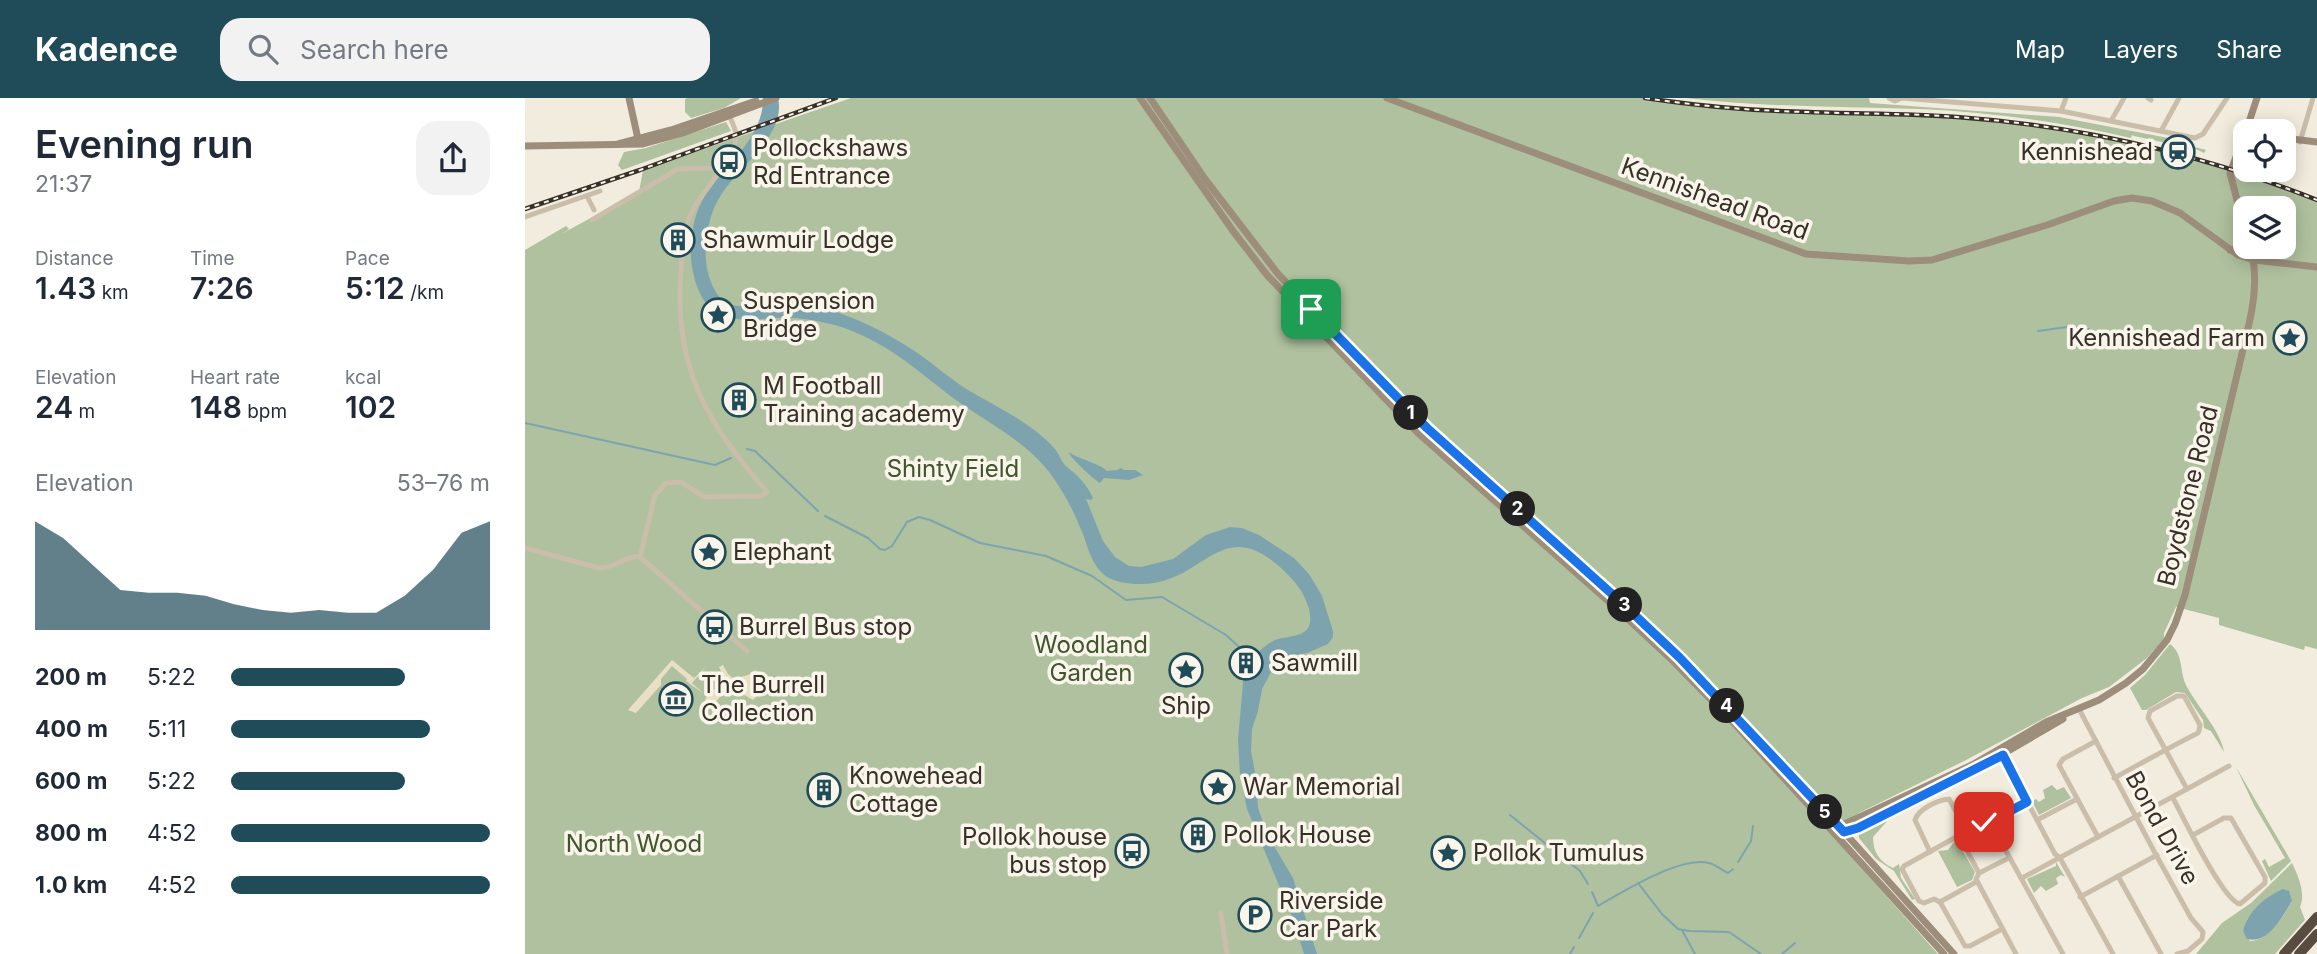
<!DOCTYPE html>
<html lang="en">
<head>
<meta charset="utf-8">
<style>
  :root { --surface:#fff; --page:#f2f2f3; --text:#1f2937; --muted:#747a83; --accent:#204b58 }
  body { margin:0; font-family:Inter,sans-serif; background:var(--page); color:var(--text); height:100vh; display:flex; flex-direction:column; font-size:26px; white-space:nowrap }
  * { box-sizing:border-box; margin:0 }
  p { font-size:23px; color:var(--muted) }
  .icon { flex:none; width:38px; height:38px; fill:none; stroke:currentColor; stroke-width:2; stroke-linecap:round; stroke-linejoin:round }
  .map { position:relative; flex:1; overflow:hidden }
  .side { display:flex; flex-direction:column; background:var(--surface); width:525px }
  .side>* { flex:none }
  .controls { position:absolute; left:1708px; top:21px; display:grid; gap:14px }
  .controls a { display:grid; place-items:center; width:63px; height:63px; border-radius:14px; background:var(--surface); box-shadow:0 4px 18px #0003; font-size:35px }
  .pin { position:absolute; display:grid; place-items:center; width:60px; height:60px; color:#fff; margin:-30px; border-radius:14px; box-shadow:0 4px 10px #0006 }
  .km { position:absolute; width:35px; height:35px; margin:-18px; border-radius:50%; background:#222; color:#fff; font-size:19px; line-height:35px; text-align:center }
  .round { display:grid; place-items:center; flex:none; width:74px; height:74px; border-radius:21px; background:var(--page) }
  .headline { display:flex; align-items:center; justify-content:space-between; height:119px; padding:0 35px }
  h1 { font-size:38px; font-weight:600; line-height:52px }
  .stats { display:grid; grid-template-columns:repeat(3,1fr); gap:10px; height:119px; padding:7px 35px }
  .stats div { display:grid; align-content:center }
  .stats b { font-size:30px; font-weight:600 }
  .stats small { font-size:19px; font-weight:400 }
  .stats p { font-size:19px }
  .chart { height:196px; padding:14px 35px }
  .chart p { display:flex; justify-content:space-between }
  .chart svg { width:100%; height:126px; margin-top:7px; fill:var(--accent); opacity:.7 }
  ul { padding:0 35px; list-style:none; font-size:23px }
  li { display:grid; grid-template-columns:112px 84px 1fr; align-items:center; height:52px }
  li i { height:18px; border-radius:9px; background:var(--accent) }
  header { display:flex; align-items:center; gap:42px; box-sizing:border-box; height:98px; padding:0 35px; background:var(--accent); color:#fff }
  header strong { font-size:33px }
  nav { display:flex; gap:38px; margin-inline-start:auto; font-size:24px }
  .search { width:490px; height:63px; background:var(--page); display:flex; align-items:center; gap:18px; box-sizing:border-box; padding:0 24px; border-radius:21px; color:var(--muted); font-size:26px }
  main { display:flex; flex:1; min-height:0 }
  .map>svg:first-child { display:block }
  .green { fill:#afc19e; fill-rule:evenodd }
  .plaza { fill:#e9dfc5 }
  .water { fill:#7da4ae }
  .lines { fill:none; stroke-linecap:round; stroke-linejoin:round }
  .stream { stroke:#7da4ae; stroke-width:2 }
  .street { stroke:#cabeaa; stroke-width:5 }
  .secondary { stroke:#9d8d7b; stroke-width:7 }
  .highway { stroke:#584c40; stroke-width:10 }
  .rail-casing { stroke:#373029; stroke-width:4.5 }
  .rail { stroke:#f9f5ea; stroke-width:2; stroke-dasharray:5; stroke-linecap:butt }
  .route-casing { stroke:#fff; stroke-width:14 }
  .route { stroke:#1a73e8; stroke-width:9 }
  .labels { text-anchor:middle; stroke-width:7; stroke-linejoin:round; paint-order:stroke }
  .poi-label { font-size:24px; fill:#373029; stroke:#f9f5ea; text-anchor:start }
  .street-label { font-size:24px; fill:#373029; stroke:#f9f5ea }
  .park-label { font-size:24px; fill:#40552d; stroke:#f9f5ea }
</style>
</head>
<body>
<header>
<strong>Kadence</strong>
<div class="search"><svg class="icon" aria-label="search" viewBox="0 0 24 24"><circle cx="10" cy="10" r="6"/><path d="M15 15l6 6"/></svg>Search here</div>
<nav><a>Map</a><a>Layers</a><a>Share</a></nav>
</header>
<main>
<section class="side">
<div class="headline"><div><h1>Evening run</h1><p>21:37</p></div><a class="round"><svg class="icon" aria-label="share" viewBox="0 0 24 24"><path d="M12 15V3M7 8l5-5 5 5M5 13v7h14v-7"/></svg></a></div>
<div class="stats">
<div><p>Distance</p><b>1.43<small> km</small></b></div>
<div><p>Time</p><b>7:26</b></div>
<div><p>Pace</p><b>5:12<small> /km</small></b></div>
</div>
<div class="stats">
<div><p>Elevation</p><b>24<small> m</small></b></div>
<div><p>Heart rate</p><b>148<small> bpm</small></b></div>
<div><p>kcal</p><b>102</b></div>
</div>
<div class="chart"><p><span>Elevation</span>53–76 m</p>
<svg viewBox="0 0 160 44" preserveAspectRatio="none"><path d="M0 44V6L10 12L20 21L30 30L40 31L50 31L60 32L70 35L80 37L90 38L100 37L110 38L120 38L130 32L140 23L150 10L160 6V44z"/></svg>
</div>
<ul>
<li><b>200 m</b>5:22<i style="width:67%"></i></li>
<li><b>400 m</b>5:11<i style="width:77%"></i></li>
<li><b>600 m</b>5:22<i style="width:67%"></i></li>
<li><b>800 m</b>4:52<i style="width:100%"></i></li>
<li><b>1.0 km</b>4:52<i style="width:100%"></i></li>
</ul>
</section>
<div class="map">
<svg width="1792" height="856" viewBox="0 0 1792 856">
  <rect width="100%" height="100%" fill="#f2ecde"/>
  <g class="green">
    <polygon points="163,0 216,0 199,10 166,20 160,14 160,1"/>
    <path d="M326 0H1120C1174 6 1229 13 1284 14 1355 17 1425 17 1495 24 1597 35 1697 64 1792 102V551L1780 548 1779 552 1694 527V520L1651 509 1639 535V541L1622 560 1584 589 1557 600 1441 662 1334 715 1304 734 1413 856H0V152L41 128 44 131 38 135 114 94 118 72ZM1720 110H1759V149H1720Z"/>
    <path d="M1161 0H1344L1345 5 1534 19 1664 44 1666 48 1681 52 1679 55 1673 52 1609 38 1607 37 1606 40C1536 24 1466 14 1395 11 1317 9 1239 9 1161 0Z"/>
    <polygon points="201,24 206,33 97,72 93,67 99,54 121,50"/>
    <path d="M1645 546C1659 557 1654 572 1661 587 1671 607 1696 633 1699 654L1686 633 1679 630 1678 622 1660 595 1651 594 1621 612H1617L1605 590 1620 577Z"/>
    <polygon points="1711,669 1766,763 1746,783 1737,763 1740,761 1744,769 1760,760 1729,707"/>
    <polygon points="1527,687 1532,692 1539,689 1546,700 1514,717 1507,703 1511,701 1514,704 1520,700 1518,692"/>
    <path d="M1365 720 1348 739C1348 753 1354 764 1368 770L1374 766 1376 780 1390 801 1387 802 1369 773 1351 761 1334 740V735Z"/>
    <polygon points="1432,743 1450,774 1447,782 1432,789 1413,753 1423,752 1428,745"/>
    <polygon points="1531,764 1540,779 1536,777 1531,780 1533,786 1521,793 1516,788 1509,795 1502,781 1531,768"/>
    <path d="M1767 765C1773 777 1781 796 1775 809L1780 822 1750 856H1671L1697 825 1726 805ZM1767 803C1759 818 1744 842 1725 843L1718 833 1723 820Z"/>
  </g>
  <g class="plaza">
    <polygon points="147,562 169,580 181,569 167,585 179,596 161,583 162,581 147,568 136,581 136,587 111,615 103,612"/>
    <polygon points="198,567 203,576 209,581 226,576 230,572 233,574 225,584 231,591 237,593 228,602 214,594 211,598 202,591 187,608 180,602 184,594 186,595 196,584 197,575 194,569"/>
  </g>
  <g class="water">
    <path d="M238 0H253C262 39 209 71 193 102 181 123 176 161 186 184 200 221 227 205 254 203 268 202 282 205 296 209 330 219 361 234 391 254 409 266 425 281 443 292 472 309 507 325 530 351 534 355 536 364 541 368 553 378 561 385 568 400L566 402 561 401 578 443 590 459 604 468 616 469 648 461 681 437 705 429 717 430 734 437 769 460 784 476 797 498 808 533V539L803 546 782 555 756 560 747 566 746 574 737 591 733 613 727 631 726 653 731 680 733 710 743 738 768 780 792 856H779L768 821 722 711 715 677 713 642 718 585 717 569 723 572 724 569 727 570C729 564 727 562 731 557 735 552 743 546 748 543 759 537 782 541 785 525 787 509 777 492 767 481 696 405 683 488 613 486 603 486 591 484 582 479 564 466 563 445 554 427 547 409 536 390 525 375 501 344 467 327 435 305 410 287 387 266 361 250 342 239 322 229 301 225 285 221 268 219 252 220 219 222 188 228 173 191 161 162 164 123 181 96 201 66 239 39 238 0Z"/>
    <path d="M543 354C554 361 576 366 582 373L592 372 596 370 599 372H610L618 377 604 382 579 380 575 385C567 380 548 362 543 354Z"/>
    <path d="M1758 791 1764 793 1767 803C1758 818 1743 847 1722 841L1718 833C1723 813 1740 799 1758 791Z"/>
  </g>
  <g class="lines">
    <g class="stream">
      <polyline points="1513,233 1542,229 1564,231"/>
      <polyline points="0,325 190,367 206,360"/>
      <polyline points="222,351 230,353 293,413"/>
      <polyline points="300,418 343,440 355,451 360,452 367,448 382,424 394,419 405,422 455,445 521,458 567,478 601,502 637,499 701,537 714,549"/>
      <polyline points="985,717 1055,773 1063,786"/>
      <polyline points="1213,764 1226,743 1228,728"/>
      <polyline points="1113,785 1137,816 1153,831 1165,833 1204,834 1236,856"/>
      <path d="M1067 794 1073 808C1097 794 1155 758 1184 765 1190 766 1196 772 1203 775L1208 771"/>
      <polyline points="1157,832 1170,856"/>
      <polyline points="1054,840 1068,815"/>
      <polyline points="1045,856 1049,849"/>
      <polyline points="1257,856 1270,845"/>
    </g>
    <g class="street">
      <polyline points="1364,0 1370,3 1377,0 1536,13 1670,40 1678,36 1702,0"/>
      <polyline points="1623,0 1626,2"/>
      <polyline points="1536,13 1541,0"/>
      <polyline points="1586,23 1599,0"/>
      <polyline points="1636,33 1654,0"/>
      <polyline points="1775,44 1788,0"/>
      <polyline points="62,98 69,112"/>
      <polyline points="0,119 75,93"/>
      <polyline points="67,122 153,71 196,70"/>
      <path d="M0 450 74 470C90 471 99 457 115 459"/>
      <path d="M115 459 130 397 141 385 156 384 179 399 236 398 242 394C181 324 148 268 156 172 157 150 158 130 169 110 179 91 213 57 211 36 210 29 206 23 204 16"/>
      <polyline points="115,459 222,553"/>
      <polyline points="1554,611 1630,755 1666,820 1678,834 1677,841 1663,853 1652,856"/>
      <polyline points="1571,643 1538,661 1534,667 1573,739"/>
      <polyline points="1476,654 1530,756 1535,760 1588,856"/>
      <polyline points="1662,691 1704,668"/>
      <path d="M1648 700C1658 719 1698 803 1715 806L1740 785V779L1706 720H1699L1668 737"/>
      <polyline points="1512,722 1552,701"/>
      <polyline points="1465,724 1538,856"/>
      <polyline points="1434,738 1454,775"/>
      <path d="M1405 754 1390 722C1393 711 1413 702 1424 701L1442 733"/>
      <polyline points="1484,760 1454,775 1451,781 1491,856"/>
      <polyline points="1593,778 1636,856"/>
      <path d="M1497 780 1662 691 1623 620 1625 613 1652 598H1659L1675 627 1674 633 1673 635C1645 649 1617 665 1589 680"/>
      <polyline points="1451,784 1415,804 1409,801 1399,805 1394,803 1377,771 1379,768 1442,733 1472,720 1502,704"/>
      <polyline points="1555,799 1632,757"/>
      <polyline points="1415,804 1440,848 1445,848 1477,831"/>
      <polyline points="696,815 702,856"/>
    </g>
    <g class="secondary">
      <polyline points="104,0 113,41"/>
      <polyline points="615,0 708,133 742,177 894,336 1092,511 1148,563 1207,623 1419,856"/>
      <polyline points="625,0 680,81 753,176 902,330 1097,505 1155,560 1319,734 1429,856"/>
      <polyline points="862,0 1281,156 1384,163 1407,162 1522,127 1589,103 1607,100 1627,103 1655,115 1713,157 1729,162 1792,169"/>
      <polyline points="1722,30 1734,33"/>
      <polyline points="1721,33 1732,0"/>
      <polyline points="1720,35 1705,75 1720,133"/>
      <polyline points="1759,40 1792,44"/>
      <polyline points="93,46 146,32 231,3"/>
      <polyline points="0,48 118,46 158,35 251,0"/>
      <polyline points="1705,152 1714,150 1720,144"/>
      <path d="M1311 730 1447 667 1521 624 1574 602 1601 585 1618 571 1642 542 1650 526 1660 497 1724 226C1730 200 1733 174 1725 149"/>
      <polyline points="1317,736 1447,674 1538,621"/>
    </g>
    <g class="highway">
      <polyline points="1759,856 1792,819"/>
      <polyline points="1774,856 1792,836"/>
    </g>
    <defs>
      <g id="rail">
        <path d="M1120 0C1174 8 1229 13 1284 14 1333 16 1383 15 1432 19 1556 28 1676 56 1792 102"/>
        <polyline points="0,111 115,72 311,0"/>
      </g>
    </defs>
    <use href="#rail" class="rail-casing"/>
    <use href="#rail" class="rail"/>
  </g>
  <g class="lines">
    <defs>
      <polyline id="route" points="786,211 902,330 1097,505 1155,560 1319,734 1333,730 1478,657 1502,704 1472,720 1459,724"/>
    </defs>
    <use href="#route" class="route-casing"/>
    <use href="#route" class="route"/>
  </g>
  <defs>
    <symbol id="station-ring" viewBox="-11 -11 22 22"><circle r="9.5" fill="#f9f5ea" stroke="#204b58" stroke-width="1.5"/><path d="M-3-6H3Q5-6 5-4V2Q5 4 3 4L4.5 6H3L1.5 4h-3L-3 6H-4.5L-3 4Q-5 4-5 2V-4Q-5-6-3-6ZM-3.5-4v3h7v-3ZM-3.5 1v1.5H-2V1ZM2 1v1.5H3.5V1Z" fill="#204b58"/></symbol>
    <symbol id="bus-ring" viewBox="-11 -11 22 22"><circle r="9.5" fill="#f9f5ea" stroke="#204b58" stroke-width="1.5"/><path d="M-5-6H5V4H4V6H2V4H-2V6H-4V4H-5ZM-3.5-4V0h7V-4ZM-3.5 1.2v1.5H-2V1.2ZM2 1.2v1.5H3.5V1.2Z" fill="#204b58"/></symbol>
    <symbol id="building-ring" viewBox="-11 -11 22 22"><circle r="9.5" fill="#f9f5ea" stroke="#204b58" stroke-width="1.5"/><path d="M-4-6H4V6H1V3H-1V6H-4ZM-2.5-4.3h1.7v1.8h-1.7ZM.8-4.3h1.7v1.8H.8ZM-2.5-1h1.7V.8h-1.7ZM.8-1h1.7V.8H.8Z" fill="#204b58"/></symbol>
    <symbol id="sight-ring" viewBox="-11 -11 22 22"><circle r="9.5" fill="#f9f5ea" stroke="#204b58" stroke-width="1.5"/><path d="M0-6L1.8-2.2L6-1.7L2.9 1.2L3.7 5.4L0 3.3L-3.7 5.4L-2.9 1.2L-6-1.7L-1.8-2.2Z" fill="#204b58"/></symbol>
    <symbol id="museum-ring" viewBox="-11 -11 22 22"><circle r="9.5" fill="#f9f5ea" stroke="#204b58" stroke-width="1.5"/><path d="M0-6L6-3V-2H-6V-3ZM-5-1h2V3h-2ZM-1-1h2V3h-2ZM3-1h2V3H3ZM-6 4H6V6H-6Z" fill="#204b58"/></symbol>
    <symbol id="parking-ring" viewBox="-11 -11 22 22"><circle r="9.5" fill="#f9f5ea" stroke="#204b58" stroke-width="1.5"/><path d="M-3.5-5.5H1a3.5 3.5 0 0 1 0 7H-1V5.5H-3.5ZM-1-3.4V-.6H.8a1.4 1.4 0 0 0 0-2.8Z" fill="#204b58"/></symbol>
  </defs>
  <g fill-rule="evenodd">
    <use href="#station-ring" x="1634" y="35" width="38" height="38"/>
    <use href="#bus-ring" x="185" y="45" width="38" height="38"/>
    <use href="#building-ring" x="134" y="123" width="38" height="38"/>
    <use href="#sight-ring" x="174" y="198" width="38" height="38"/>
    <use href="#sight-ring" x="1746" y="221" width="38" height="38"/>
    <use href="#building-ring" x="195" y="283" width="38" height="38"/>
    <use href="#sight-ring" x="165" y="435" width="38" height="38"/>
    <use href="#bus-ring" x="171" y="510" width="38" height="38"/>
    <use href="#building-ring" x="702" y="546" width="38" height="38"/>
    <use href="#sight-ring" x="642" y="553" width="38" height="38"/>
    <use href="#museum-ring" x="132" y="582" width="38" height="38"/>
    <use href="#sight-ring" x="674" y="670" width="38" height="38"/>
    <use href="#building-ring" x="280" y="673" width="38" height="38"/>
    <use href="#building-ring" x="654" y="718" width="38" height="38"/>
    <use href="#bus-ring" x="588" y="734" width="38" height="38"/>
    <use href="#sight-ring" x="904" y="736" width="38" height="38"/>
    <use href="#parking-ring" x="711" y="798" width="38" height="38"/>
  </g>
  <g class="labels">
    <g class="poi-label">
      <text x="228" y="58">Pollockshaws<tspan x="228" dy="28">Rd Entrance</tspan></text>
      <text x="1628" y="62" text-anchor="end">Kennishead</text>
      <text x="178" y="150">Shawmuir Lodge</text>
      <text x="218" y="211">Suspension<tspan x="218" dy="28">Bridge</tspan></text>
      <text x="1740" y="248" text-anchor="end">Kennishead Farm</text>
      <text x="238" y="296">M Football<tspan x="238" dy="28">Training academy</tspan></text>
      <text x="208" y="462">Elephant</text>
      <text x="214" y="537">Burrel Bus stop</text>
      <text x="746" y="573">Sawmill</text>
      <text x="176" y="595">The Burrell<tspan x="176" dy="28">Collection</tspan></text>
      <text x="661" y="616" text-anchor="middle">Ship</text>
      <text x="324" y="686">Knowehead<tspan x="324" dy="28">Cottage</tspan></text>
      <text x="718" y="697">War Memorial</text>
      <text x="698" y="745">Pollok House</text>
      <text x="582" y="747" text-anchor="end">Pollok house<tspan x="582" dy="28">bus stop</tspan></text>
      <text x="948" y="763">Pollok Tumulus</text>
      <text x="754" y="811">Riverside<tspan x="754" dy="28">Car Park</tspan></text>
    </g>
    <g class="street-label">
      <text transform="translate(1190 101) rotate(20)" y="8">Kennishead Road</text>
      <text transform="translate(1663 398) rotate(-76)" y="8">Boydstone Road</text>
      <text transform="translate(1637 730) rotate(61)" y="8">Bond Drive</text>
    </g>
    <g class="park-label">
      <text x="428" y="379">Shinty Field</text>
      <text x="566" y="555">Woodland<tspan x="566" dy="28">Garden</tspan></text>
      <text x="109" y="754">North Wood</text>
    </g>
  </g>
</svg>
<div class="controls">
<a><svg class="icon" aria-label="locate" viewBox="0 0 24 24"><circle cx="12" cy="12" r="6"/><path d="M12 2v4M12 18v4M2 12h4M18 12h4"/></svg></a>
<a><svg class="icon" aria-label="layers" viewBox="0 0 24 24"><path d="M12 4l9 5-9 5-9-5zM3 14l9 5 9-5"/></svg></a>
</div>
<div class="pin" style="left:786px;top:211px;background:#1e9e55"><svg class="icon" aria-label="arrive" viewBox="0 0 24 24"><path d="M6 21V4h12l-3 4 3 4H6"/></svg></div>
<div class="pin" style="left:1459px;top:724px;background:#d93025"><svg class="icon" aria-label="check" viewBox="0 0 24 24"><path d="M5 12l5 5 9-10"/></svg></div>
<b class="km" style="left:886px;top:315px">1</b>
<b class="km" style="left:993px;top:411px">2</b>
<b class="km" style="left:1100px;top:507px">3</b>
<b class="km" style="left:1202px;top:608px">4</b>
<b class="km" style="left:1300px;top:714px">5</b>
</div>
</main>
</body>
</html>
